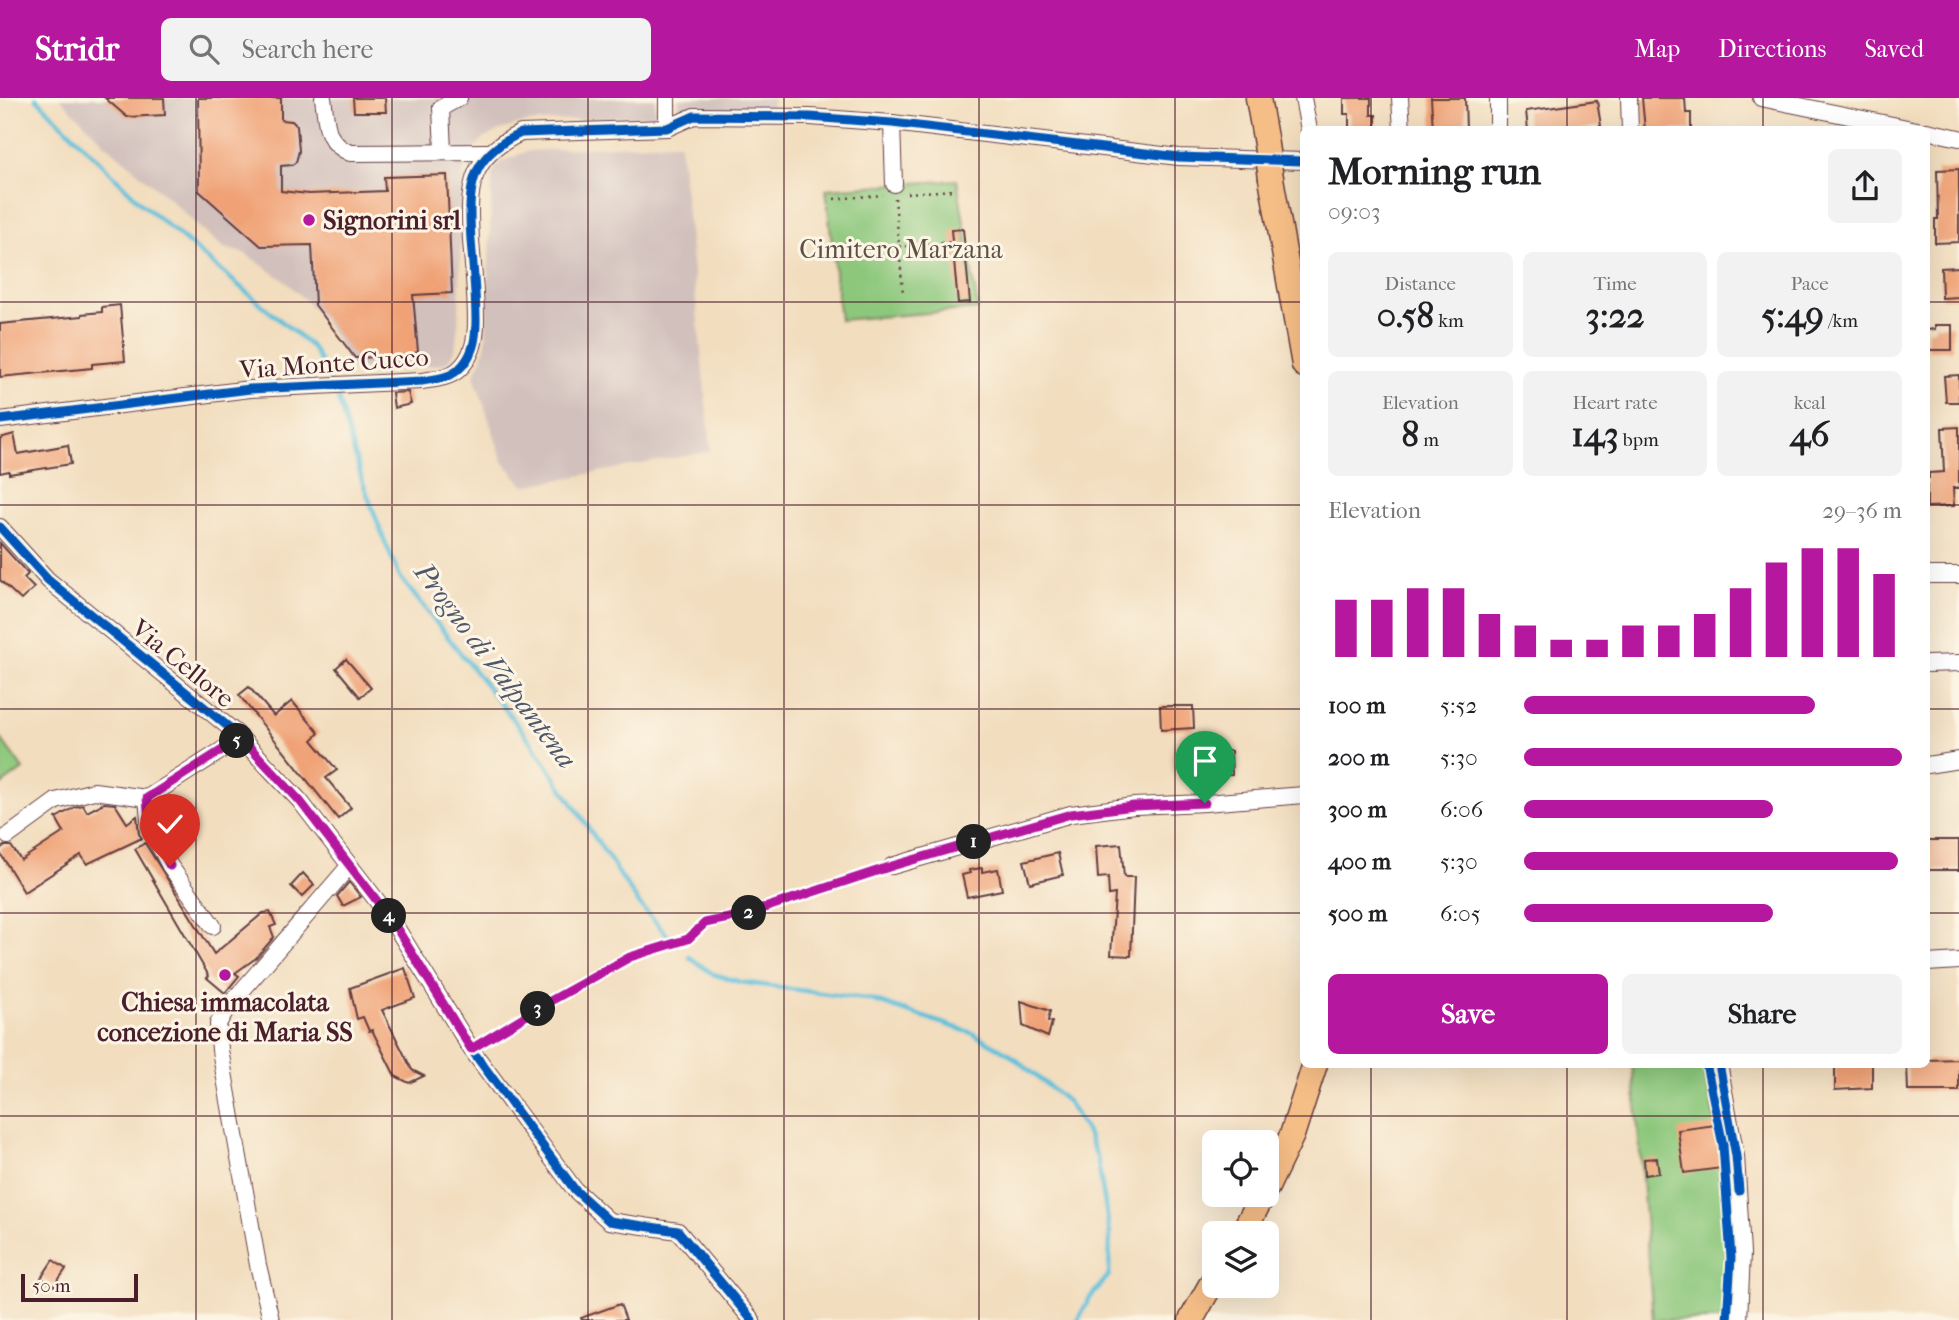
<!DOCTYPE html>
<html lang="en">
<head>
<meta charset="utf-8">
<style>
  :root { --surface:#fff; --page:#f2f2f2; --text:#202124; --muted:#757577; --accent:#b5179e }
  body { margin:0; font-family:"IM FELL French Canon",serif; background:var(--page); color:var(--text); height:100vh; display:flex; flex-direction:column; font-size:26px; white-space:nowrap }
  * { box-sizing:border-box; margin:0 }
  p { font-size:23px; color:var(--muted) }
  .icon { flex:none; width:38px; height:38px; fill:none; stroke:currentColor; stroke-width:2; stroke-linecap:round; stroke-linejoin:round }
  .map { position:relative; flex:1; overflow:hidden }
  .details { position:absolute; left:1300px; top:28px; width:630px; height:942px; display:flex; flex-direction:column; background:var(--surface); border-radius:10px; box-shadow:0 7px 28px #0002 }
  .details>* { flex:none }
  .fabs { position:absolute; left:1202px; top:1032px; display:grid; gap:14px }
  .fabs a { display:grid; place-items:center; width:77px; height:77px; border-radius:10px; background:var(--surface); box-shadow:0 7px 28px #0002; font-size:35px }
  .scale { position:absolute; left:21px; bottom:18px; width:117px; box-sizing:border-box; padding-left:7px; border:4px solid #4a1f2b; border-top:0; font-size:19px; line-height:24px; white-space:nowrap; color:#4a1f2b; -webkit-text-stroke:5px #fcf5e5; paint-order:stroke }
  .pin { position:absolute; display:grid; place-items:center; width:60px; height:60px; color:#fff; margin:-72px -30px; border-radius:50% 50% 50% 0; rotate:-45deg; box-shadow:0 0 7px #0007 }
  .pin .icon { rotate:45deg }
  .km { position:absolute; width:35px; height:35px; margin:-18px; border-radius:50%; background:#222; color:#fff; font-size:19px; line-height:35px; text-align:center }
  .round { display:grid; place-items:center; flex:none; width:74px; height:74px; border-radius:10px; background:var(--page) }
  .head { display:flex; align-items:center; justify-content:space-between; height:119px; padding:0 28px }
  h1 { font-size:38px; font-weight:700; line-height:52px }
  .metrics { display:grid; grid-template-columns:repeat(3,1fr); gap:10px; height:119px; padding:7px 28px }
  .metrics div { display:grid; align-content:center; border-radius:10px; background:var(--page); text-align:center }
  .metrics b { font-size:35px; font-weight:700 }
  .metrics small { font-size:19px; font-weight:400 }
  .metrics p { font-size:19px }
  .chart { height:196px; padding:14px 28px }
  .chart p { display:flex; justify-content:space-between }
  .chart svg { width:100%; height:126px; margin-top:7px; stroke:var(--accent); stroke-width:6 }
  .action { display:flex; gap:14px; margin-top:auto; padding:14px 28px }
  .action a { flex:1; height:80px; border-radius:10px; background:var(--accent); color:#fff; font-size:28px; font-weight:700; line-height:80px; text-align:center }
  .action a+a { background:var(--page); color:var(--text) }
  ul { padding:0 28px; list-style:none; font-size:23px }
  li { display:grid; grid-template-columns:112px 84px 1fr; align-items:center; height:52px }
  li i { height:18px; border-radius:9px; background:var(--accent) }
  header { display:flex; align-items:center; gap:42px; box-sizing:border-box; height:98px; padding:0 35px; background:var(--accent); color:#fff }
  header strong { font-size:33px }
  nav { display:flex; gap:38px; margin-inline-start:auto; font-size:24px }
  .search { width:490px; height:63px; background:var(--page); display:flex; align-items:center; gap:18px; box-sizing:border-box; padding:0 24px; border-radius:10px; color:var(--muted); font-size:26px }
  .map>svg:first-child { display:block }
  .industrial { fill:#d1c0bc }
  .green { fill:#8cc77c; stroke:#6b7354; stroke-width:2 }
  .lines { fill:none; stroke-linecap:round; stroke-linejoin:round }
  .stream { stroke:#5cbfdb; stroke-width:4.5 }
  .building { fill:#f0a276 }
  .minor-casing { stroke:#633c41; stroke-width:18 }
  .highway-casing { stroke:#633c41; stroke-width:27 }
  .path { stroke:#633c41; stroke-width:2.5; stroke-dasharray:2 5; stroke-linecap:butt }
  .minor { stroke:#fff; stroke-width:16 }
  .highway { stroke:#f6be87; stroke-width:24 }
  .highway-bridge-casing { stroke:#633c41; stroke-width:27; stroke-linecap:butt }
  .highway-bridge { stroke:#f6be87; stroke-width:24 }
  .cycleway-casing { stroke:#fcf5e5; stroke-width:13 }
  .cycleway { stroke:#0057b8; stroke-width:9 }
  .route-casing { stroke:#fff; stroke-width:14 }
  .route { stroke:#b5179e; stroke-width:9 }
  .grid { fill:none; stroke:#4a1f2b; stroke-width:2; stroke-opacity:0.55 }
  .poi-dot { fill:#b5179e; stroke:#fcf5e5; stroke-width:2.5 }
  .labels { text-anchor:middle; stroke-width:6; stroke-linejoin:round; paint-order:stroke }
  .poi-label { font-size:26px; font-weight:bold; fill:#4a1f2b; stroke:#fcf5e5; text-anchor:start }
  .park-label { font-size:26px; fill:#5e5143; stroke:#fcf5e5 }
  .street-label { font-size:26px; fill:#4a1f2b; stroke:#fcf5e5 }
  .water-label { font-size:28px; font-style:italic; fill:#505769; stroke:#fcf5e5 }
</style>
</head>
<body>
<header>
<strong>Stridr</strong>
<div class="search"><svg class="icon" aria-label="search" viewBox="0 0 24 24"><circle cx="10" cy="10" r="6"/><path d="M15 15l6 6"/></svg>Search here</div>
<nav><a>Map</a><a>Directions</a><a>Saved</a></nav>
</header>
<div class="map">
<svg width="1959" height="1222" viewBox="0 0 1959 1222">
  <rect width="100%" height="100%" fill="#fcf5e5"/>
  <filter id="ink" filterUnits="userSpaceOnUse"><feTurbulence type="fractalNoise" baseFrequency=".0143" numOctaves="2"/><feDisplacementMap in="SourceGraphic" scale="14" xChannelSelector="R" yChannelSelector="G"/><feConvolveMatrix kernelMatrix="1 2 1 2 8 2 1 2 1" color-interpolation-filters="sRGB"/></filter>
  <filter id="wash" filterUnits="userSpaceOnUse"><feTurbulence type="fractalNoise" baseFrequency=".00686" numOctaves="4" result="noise"/><feDisplacementMap in="SourceGraphic" scale="28" xChannelSelector="R" yChannelSelector="G"/><feGaussianBlur stdDeviation="1.57" result="paint"/><feColorMatrix in="noise" values="0 0 0 0 0 0 0 0 0 0 0 0 0 0 0 0 0 1.4 0 .05"/><feComposite in="paint" operator="in"/></filter>
  <g filter="url(#wash)">
    <rect width="100%" height="100%" fill="#f2ddbe"/>
    <g class="industrial">
      <polygon points="60,0 655,0 655,17 523,25 500,32 483,41 471,54 465,68 462,83 459,216 455,252 451,260 444,266 434,267 351,271 337,242 323,221 306,203 285,183 246,156 224,150 200,130 173,104 103,44"/>
      <polygon points="679,0 772,0 772,21 679,17"/>
      <polygon points="667,45 680,45 711,353 524,388 503,364 474,277 482,261 486,244 492,76 500,64 528,53"/>
    </g>
    <g class="green">
      <polygon points="957,82 978,211 840,222 826,91"/>
      <polygon points="0,639 23,671 0,688"/>
      <polygon points="1633,966 1703,966 1721,1052 1727,1151 1724,1222 1653,1222"/>
    </g>
    <g class="lines">
      <g class="stream">
        <polyline points="36,0 142,106 313,250 329,280"/>
        <polyline points="337,297 363,385 385,444 400,479 532,645 640,807 668,838"/>
        <polyline points="1927,675 1959,672"/>
        <polyline points="689,859 713,876 740,884 872,902 972,935 1008,955 1068,1004 1087,1035 1097,1059 1110,1136 1109,1177 1089,1201 1078,1222"/>
      </g>
    </g>
    <g id="blocks">
      <g class="building">
        <polygon points="105,0 164,0 165,17 127,19"/>
        <polygon points="198,0 281,0 281,22 292,23 297,28 299,53 296,64 292,67 281,68 281,93 309,96 385,93 384,79 447,77 452,195 413,197 418,254 405,258 355,260 315,207 312,147 261,148 199,93"/>
        <polygon points="353,0 385,0 386,14 354,14"/>
        <polygon points="1344,0 1371,0 1371,17 1376,17 1376,32 1349,32 1349,16 1344,16"/>
        <polygon points="1431,0 1465,0 1466,32 1433,32"/>
        <polygon points="1642,0 1685,0 1686,15 1691,15 1691,32 1645,32"/>
        <polygon points="1597,3 1601,28 1579,32 1528,32 1526,13"/>
        <polygon points="1959,71 1959,144 1935,145 1935,121 1938,121 1937,72"/>
        <polygon points="963,131 970,204 958,205 951,132"/>
        <polygon points="1959,169 1959,199 1942,200 1941,170"/>
        <polygon points="120,207 125,263 92,266 92,270 0,279 0,226 82,218 82,216 102,214 102,209"/>
        <polygon points="1935,227 1952,227 1952,252 1927,252 1927,232 1935,231"/>
        <polygon points="1959,277 1959,304 1946,304 1944,278"/>
        <polygon points="408,294 411,306 394,310 392,295"/>
        <polygon points="1959,329 1959,390 1953,390 1954,408 1927,409 1927,380 1929,380 1929,375 1944,374 1942,330"/>
        <polygon points="14,336 18,356 68,347 71,366 9,376 9,373 0,375 0,340"/>
        <polygon points="0,445 28,476 24,480 34,490 21,502 0,482"/>
        <polygon points="346,561 371,590 360,599 336,570"/>
        <polygon points="249,589 274,618 292,603 319,635 312,642 337,672 326,680 351,710 338,721 239,597"/>
        <polygon points="1160,608 1193,608 1194,630 1161,632"/>
        <polygon points="1189,644 1205,644 1205,653 1231,653 1232,677 1190,679"/>
        <polygon points="104,705 115,706 127,725 137,718 139,736 142,740 87,766 81,757 24,794 0,755 0,751 4,748 11,748 21,762 64,734 56,720 75,709 83,707 87,714"/>
        <rect x="1927" y="742" width="32" height="30"/>
        <polygon points="145,745 214,856 263,815 270,814 276,827 270,829 274,839 256,860 235,875 239,878 225,895 207,880 209,878 135,751"/>
        <polygon points="1121,746 1124,779 1134,779 1131,858 1111,857 1115,796 1109,797 1108,779 1098,780 1096,748"/>
        <polygon points="1058,755 1063,777 1030,785 1024,763"/>
        <polygon points="982,770 982,774 998,771 1002,792 967,799 962,777 970,775 969,772"/>
        <polygon points="303,775 314,787 302,799 291,788"/>
        <polygon points="349,784 361,799 343,808 337,798"/>
        <polygon points="405,870 415,900 382,912 412,972 424,978 409,985 395,978 372,932 369,933 363,919 357,921 350,890"/>
        <polygon points="1021,903 1050,913 1048,923 1052,924 1048,939 1023,928"/>
        <polygon points="1959,961 1959,993 1908,993 1907,966 1927,966 1927,962"/>
        <polygon points="1835,966 1872,966 1872,990 1835,992"/>
        <polygon points="1715,1027 1722,1070 1684,1075 1678,1032"/>
        <polygon points="1657,1060 1659,1075 1645,1077 1644,1061"/>
        <polygon points="53,1162 66,1171 54,1188 41,1180"/>
        <polygon points="620,1206 626,1222 582,1222 581,1220"/>
      </g>
    </g>
  </g>
  <g filter="url(#ink)">
    <use href="#blocks" fill-opacity="0" stroke="#633c41" stroke-width="2"/>
    <g class="lines">
      <defs>
        <g id="minor">
          <path d="M323 0C327 25 324 44 350 55L490 54"/>
          <polyline points="667,0 667,30"/>
          <polyline points="1303,0 1309,32"/>
          <polyline points="1400,0 1402,32"/>
          <polyline points="1498,0 1498,32"/>
          <polyline points="1629,0 1630,32"/>
          <polyline points="1761,0 1917,32"/>
          <polyline points="892,25 894,86"/>
          <polyline points="1927,33 1959,40"/>
          <polyline points="443,53 441,10 459,0"/>
          <path d="M0 322 250 291 422 283C434 281 449 280 458 272 473 259 476 241 476 223 476 196 473 169 471 142 468 90 468 59 521 35L667 30 694 18 810 19 892 25 1179 59 1304 63"/>
          <polyline points="0,429 48,482 236,635 300,703 391,821 471,951 575,1092 609,1123 678,1133 752,1222"/>
          <polyline points="1927,477 1959,477"/>
          <polyline points="1927,566 1959,565"/>
          <polyline points="1927,667 1959,662"/>
          <polyline points="147,700 150,731 170,768 213,828"/>
          <polyline points="8,738 56,703 94,693 147,700 241,640"/>
          <polyline points="892,768 1071,716 1134,708 1205,705 1304,697"/>
          <polyline points="1927,865 1959,863"/>
          <polyline points="1719,966 1736,1058 1742,1155 1739,1222"/>
          <polyline points="271,1222 258,1167 220,952 218,926 227,910 350,767"/>
        </g>
        <g id="highway">
          <polyline points="1258,0 1265,40"/>
          <polyline points="1271,80 1304,267"/>
          <polyline points="1267,1089 1292,1037 1315,966"/>
          <polyline points="1242,1136 1263,1097"/>
          <polyline points="1191,1222 1214,1181"/>
        </g>
      </defs>
      <use href="#minor" class="minor-casing"/>
      <use href="#highway" class="highway-casing"/>
      <g class="path">
        <polyline points="907,95 955,92"/>
        <polyline points="895,100 903,196"/>
        <polyline points="834,101 883,97"/>
        <polyline points="836,154 952,144"/>
        <polyline points="484,944 545,906 630,859 688,841 705,825 743,817 878,773"/>
      </g>
      <use href="#minor" class="minor"/>
      <use href="#highway" class="highway"/>
      <defs>
        <polyline id="highway-bridge" points="1265,40 1271,80"/>
      </defs>
      <use href="#highway-bridge" class="highway-bridge-casing"/>
      <use href="#highway-bridge" class="highway-bridge"/>
      <defs>
        <g id="cycleway">
          <path d="M0 322 250 291 422 283C434 281 449 280 458 272 473 259 476 241 476 223 476 196 473 169 471 142 468 90 468 59 521 35L667 30 694 18 810 19 892 25 1179 59 1304 63"/>
          <polyline points="0,429 48,482 236,635 300,703 391,821 471,951 575,1092 609,1123 678,1133 752,1222"/>
          <polyline points="1706,966 1723,1047 1731,1160 1727,1222"/>
          <polyline points="1719,966 1736,1058 1739,1093"/>
        </g>
      </defs>
      <use href="#cycleway" class="cycleway-casing"/>
      <use href="#cycleway" class="cycleway"/>
    </g>
  </g>
  <g class="lines" filter="url(#ink)">
    <defs>
      <polyline id="route" points="170,768 150,731 147,700 241,640 300,703 391,821 471,951 545,906 630,859 688,841 705,825 743,817 892,768 1071,716 1134,708 1205,705"/>
    </defs>
    <use href="#route" class="route-casing"/>
    <use href="#route" class="route"/>
  </g>
  <path class="grid" d="M196 0V1222M392 0V1222M588 0V1222M784 0V1222M979 0V1222M1175 0V1222M1371 0V32M1567 0V32M1763 0V32M0 204H1304M1927 204H1959M0 407H1304M1927 407H1959M0 611H1304M1927 611H1959M0 815H1304M1927 815H1959M1371 966V1222M1567 966V1222M1763 966V1222M0 1018H1959"/>
  <g class="poi-dot">
    <circle cx="309" cy="122" r="7"/>
    <circle cx="225" cy="877" r="7"/>
  </g>
  <g class="labels">
    <g class="poi-label">
      <text x="323" y="131">Signorini srl</text>
      <text x="225" y="913" text-anchor="middle">Chiesa immacolata<tspan x="225" dy="30">concezione di Maria SS</tspan></text>
    </g>
    <g class="park-label">
      <text x="901" y="160">Cimitero Marzana</text>
    </g>
    <g class="street-label">
      <text transform="translate(334 265) rotate(-4)" y="9">Via Monte Cucco</text>
      <text transform="translate(183 565) rotate(39)" y="9">Via Cellore</text>
    </g>
    <g class="water-label">
      <text transform="translate(496 567) rotate(53)" y="10">Progno di Valpantena</text>
    </g>
  </g>
</svg>
<div class="fabs">
<a><svg class="icon" aria-label="locate" viewBox="0 0 24 24"><circle cx="12" cy="12" r="6"/><path d="M12 2v4M12 18v4M2 12h4M18 12h4"/></svg></a>
<a><svg class="icon" aria-label="layers" viewBox="0 0 24 24"><path d="M12 4l9 5-9 5-9-5zM3 14l9 5 9-5"/></svg></a>
</div>
<div class="scale">50 m</div>
<div class="pin" style="left:1205px;top:705px;background:#1e9e55"><svg class="icon" aria-label="arrive" viewBox="0 0 24 24"><path d="M6 21V4h12l-3 4 3 4H6"/></svg></div>
<div class="pin" style="left:170px;top:768px;background:#d93025"><svg class="icon" aria-label="check" viewBox="0 0 24 24"><path d="M5 12l5 5 9-10"/></svg></div>
<b class="km" style="left:974px;top:744px">1</b>
<b class="km" style="left:749px;top:815px">2</b>
<b class="km" style="left:538px;top:911px">3</b>
<b class="km" style="left:389px;top:818px">4</b>
<b class="km" style="left:237px;top:643px">5</b>
<section class="details">
<div class="head"><div><h1>Morning run</h1><p>09:03</p></div><a class="round"><svg class="icon" aria-label="share" viewBox="0 0 24 24"><path d="M12 15V3M7 8l5-5 5 5M5 13v7h14v-7"/></svg></a></div>
<div class="metrics">
<div><p>Distance</p><b>0.58<small> km</small></b></div>
<div><p>Time</p><b>3:22</b></div>
<div><p>Pace</p><b>5:49<small> /km</small></b></div>
</div>
<div class="metrics">
<div><p>Elevation</p><b>8<small> m</small></b></div>
<div><p>Heart rate</p><b>143<small> bpm</small></b></div>
<div><p>kcal</p><b>46</b></div>
</div>
<div class="chart"><p><span>Elevation</span>29–36 m</p>
<svg viewBox="0 0 160 44" preserveAspectRatio="none"><path d="M5 44V24M15 44V24M25 44V20M35 44V20M45 44V29M55 44V33M65 44V38M75 44V38M85 44V33M95 44V33M105 44V29M115 44V20M125 44V11M135 44V6M145 44V6M155 44V15"/></svg>
</div>
<ul>
<li><b>100 m</b>5:52<i style="width:77%"></i></li>
<li><b>200 m</b>5:30<i style="width:100%"></i></li>
<li><b>300 m</b>6:06<i style="width:66%"></i></li>
<li><b>400 m</b>5:30<i style="width:99%"></i></li>
<li><b>500 m</b>6:05<i style="width:66%"></i></li>
</ul>
<div class="action"><a>Save</a><a>Share</a></div>
</section>
</div>
</body>
</html>
